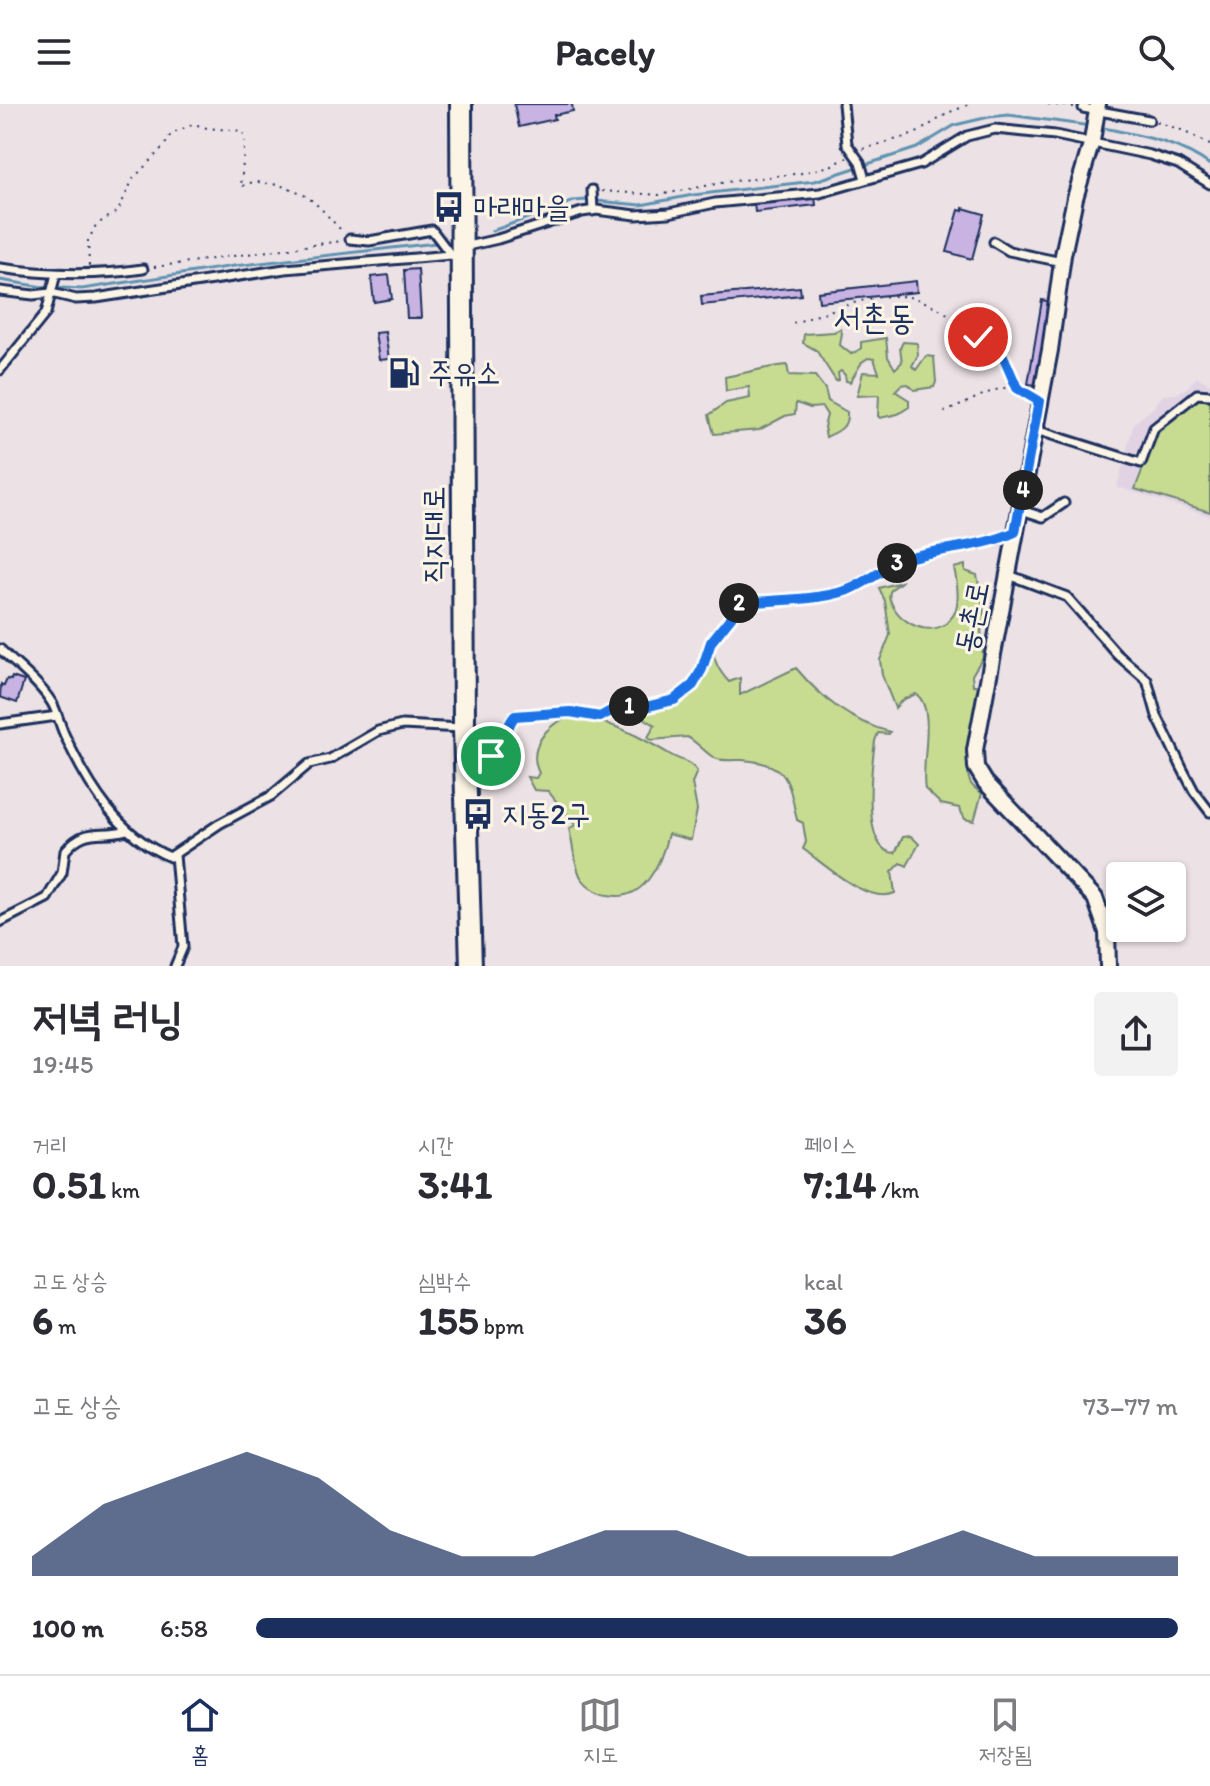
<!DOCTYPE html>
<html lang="ko">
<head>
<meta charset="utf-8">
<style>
  :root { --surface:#fff; --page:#f2f2f3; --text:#2b2b33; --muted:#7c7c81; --line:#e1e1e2; --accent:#1b2f5e }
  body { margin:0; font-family:Itim,"Poor Story",sans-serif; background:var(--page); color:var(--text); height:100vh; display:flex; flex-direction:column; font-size:30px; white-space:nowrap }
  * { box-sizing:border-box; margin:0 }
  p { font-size:26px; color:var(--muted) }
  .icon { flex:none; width:44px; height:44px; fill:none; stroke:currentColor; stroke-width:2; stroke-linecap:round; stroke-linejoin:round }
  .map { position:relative; height:862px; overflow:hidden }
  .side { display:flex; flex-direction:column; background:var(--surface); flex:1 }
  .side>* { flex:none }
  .buttons { position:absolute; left:1106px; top:758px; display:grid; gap:16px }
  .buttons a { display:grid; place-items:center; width:80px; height:80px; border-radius:8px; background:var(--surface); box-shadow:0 2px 6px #0004; font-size:40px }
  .pin { position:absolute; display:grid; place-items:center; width:68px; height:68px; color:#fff; margin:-34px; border:4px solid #fff; border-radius:50%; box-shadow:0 2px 8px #0007 }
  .km { position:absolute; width:40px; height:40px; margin:-20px; border-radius:50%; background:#222; color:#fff; font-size:22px; line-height:40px; text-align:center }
  .round { display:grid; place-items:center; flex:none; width:84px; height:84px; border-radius:8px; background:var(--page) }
  .overview { display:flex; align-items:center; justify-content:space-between; height:136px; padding:0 32px }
  h1 { font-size:44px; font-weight:700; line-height:60px }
  .stats { display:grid; grid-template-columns:repeat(3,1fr); gap:12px; height:136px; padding:8px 32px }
  .stats div { display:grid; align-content:center }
  .stats b { font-size:40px; font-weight:700 }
  .stats small { font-size:22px; font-weight:400 }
  .stats p { font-size:22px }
  .chart { height:224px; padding:16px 32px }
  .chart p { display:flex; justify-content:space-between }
  .chart svg { width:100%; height:144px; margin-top:8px; fill:var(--accent); opacity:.7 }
  ul { padding:0 32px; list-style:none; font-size:26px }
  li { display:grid; grid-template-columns:128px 96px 1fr; align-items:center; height:60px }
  li i { height:20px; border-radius:10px; background:var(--accent) }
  header { display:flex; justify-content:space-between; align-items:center; height:104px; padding:0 32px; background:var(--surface); font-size:36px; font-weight:700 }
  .dock { display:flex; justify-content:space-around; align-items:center; height:112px; border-top:2px solid var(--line); background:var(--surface); font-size:22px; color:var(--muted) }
  .dock a { display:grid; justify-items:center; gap:4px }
  .dock .current { color:var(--accent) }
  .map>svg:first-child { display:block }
  .built { fill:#e1d3e4 }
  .green { fill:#c7db91; stroke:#718578; stroke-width:2 }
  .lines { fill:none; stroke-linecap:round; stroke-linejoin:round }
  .stream { stroke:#5e93b1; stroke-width:3 }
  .building { fill:#c8b3e3; stroke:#1b2f5e; stroke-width:2 }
  .service-casing { stroke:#1b2f5e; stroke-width:13 }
  .minor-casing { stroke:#1b2f5e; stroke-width:20 }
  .secondary-casing { stroke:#1b2f5e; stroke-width:26 }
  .path { stroke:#1b2f5e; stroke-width:2; stroke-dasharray:2 6; stroke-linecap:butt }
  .service { stroke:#fcf5e5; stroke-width:7 }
  .minor { stroke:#fcf5e5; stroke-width:14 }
  .secondary { stroke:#fcf5e5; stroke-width:20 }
  .route-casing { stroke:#fff; stroke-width:16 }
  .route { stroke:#1a73e8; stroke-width:10 }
  .labels { text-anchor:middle; stroke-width:6; stroke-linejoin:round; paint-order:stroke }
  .poi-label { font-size:30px; fill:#1b2f5e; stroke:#fcf5e5; text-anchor:start }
  .street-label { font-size:30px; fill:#1b2f5e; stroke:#fcf5e5 }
  .quarter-label { font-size:34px; fill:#1b2f5e; stroke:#fcf5e5 }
</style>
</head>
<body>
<header><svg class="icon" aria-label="menu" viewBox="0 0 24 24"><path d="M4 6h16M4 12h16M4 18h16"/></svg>Pacely<svg class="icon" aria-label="search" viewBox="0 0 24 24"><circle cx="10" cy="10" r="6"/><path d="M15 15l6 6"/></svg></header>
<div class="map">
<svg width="1210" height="862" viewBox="0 0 1210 862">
  <rect width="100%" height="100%" fill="#ece1e4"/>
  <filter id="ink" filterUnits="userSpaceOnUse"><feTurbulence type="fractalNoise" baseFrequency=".0125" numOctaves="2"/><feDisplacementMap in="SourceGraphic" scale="16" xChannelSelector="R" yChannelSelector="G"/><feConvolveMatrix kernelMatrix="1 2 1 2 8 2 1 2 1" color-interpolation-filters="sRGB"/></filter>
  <g filter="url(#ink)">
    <polygon class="built" points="1197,273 1210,280 1210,412 1117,383 1134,319 1152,305 1163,291 1176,290 1187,284"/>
    <g class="green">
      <polygon points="840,225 842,229 840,241 851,250 861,245 861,238 886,234 888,253 895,265 902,258 900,244 903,238 917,239 918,251 912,262 916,266 926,252 934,253 936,278 934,283 914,286 908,280 901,281 895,287 909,296 909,303 898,310 880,314 878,312 879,291 857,292 863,268 879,269 874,255 868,254 862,258 850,278 846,277 845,271 841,267 838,269 839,276 836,277 816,246 803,239 804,230 834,228"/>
      <path d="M787 261 789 271 815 272 825 285 828 297 847 308C848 324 839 327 826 333L824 323 827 311 822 303 810 304 796 299 795 310 785 312 759 326 714 330 709 311 726 299 750 294 749 283 726 287 725 273C747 269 764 263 787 261Z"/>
      <polygon points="1200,294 1210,298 1210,408 1135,385 1156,330"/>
      <path d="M965 461V467L977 471 985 514 981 523 983 553 972 571 973 581H982V585L968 666C968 679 972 683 982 689L974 717 965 715 959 704 941 700 925 685C920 661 937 604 916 590L902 596 895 604 882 571 880 556 890 531 885 497 879 484 901 478C900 479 891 485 891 486 887 492 891 499 894 504 907 525 941 536 955 508 960 495 957 477 954 464Z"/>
      <path d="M713 544C714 558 719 567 729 578L740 574V591L796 564C822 595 850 617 890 628L889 630 878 629 875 637C872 659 860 749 895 749L903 733 911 732 919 740 907 762 901 759 892 768 895 789C867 801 826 761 803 745L806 738 803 719 797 716C788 676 789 659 742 656 734 656 724 657 717 655 706 651 698 638 687 633L651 636 648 633 655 621 629 605C680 611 698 590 713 544Z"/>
      <path d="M569 613C607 614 639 632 671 651 681 657 690 657 697 667L692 679 697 706 691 736 668 730C661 760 644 799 608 791 599 790 588 783 582 775 574 763 573 739 569 725L575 721 548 687 534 686 527 673 536 674 539 669C527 645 546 620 569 613Z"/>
    </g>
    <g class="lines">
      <g class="stream">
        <path d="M1099 23C1137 31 1178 37 1210 61"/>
        <polyline points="492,127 574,97 586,96 641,101 693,91 815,77 917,44 955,21 989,13 1009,11 1091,22"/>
        <polyline points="0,176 43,183 82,185 234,162 436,139"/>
      </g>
    </g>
    <g class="building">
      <polygon points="514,0 572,0 573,7 554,11 555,15 519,23"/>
      <polygon points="815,93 816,101 755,108 754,99"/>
      <polygon points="963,104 984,110 972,155 947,148 959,106 963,107"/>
      <polygon points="418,165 421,214 407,214 404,166"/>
      <polygon points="389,171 392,195 374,198 371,173"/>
      <polygon points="916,177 917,188 819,198 818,188"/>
      <polygon points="800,183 801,191 702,201 701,192"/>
      <polygon points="1042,196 1052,198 1037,281 1028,280"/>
      <polygon points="385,228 389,255 379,256 375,229"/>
      <polygon points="12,573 24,577 17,599 0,593 1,580 4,582 7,575 11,576"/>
    </g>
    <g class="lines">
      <defs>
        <g id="service">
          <polyline points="843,0 847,40 860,58 865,75"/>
          <polyline points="1083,4 1149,16"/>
          <polyline points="592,86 593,107"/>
          <polyline points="350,135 369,137 432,126 451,151"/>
          <polyline points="994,138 1009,147 1062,158"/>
          <polyline points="463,143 498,135 582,108 596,106 636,111 669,109 715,99 820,89 921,60 967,32 995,25 1055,31 1150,51 1178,60 1210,80"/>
          <path d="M0 164C48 171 95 172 143 165"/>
          <polyline points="0,187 33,191 51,189 76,195 96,194 285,165 451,151"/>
          <polyline points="0,266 46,209 56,170"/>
          <polyline points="1036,326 1141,359 1154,324 1197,290 1210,291"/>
          <polyline points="1021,406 1043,413 1064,399"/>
          <polyline points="1009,471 1067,493 1118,551 1147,576 1157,612 1182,664 1194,687 1210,708"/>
          <path d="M0 545C17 562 39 578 52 599 58 609 60 623 66 634 89 683 118 731 170 753L219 720 271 692 309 660 330 655 378 627 402 621 462 624"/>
          <polyline points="0,620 57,612"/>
          <path d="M491 652C512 635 502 625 515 612L570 608 600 613 620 602 641 604 674 596 693 581 702 565 711 538 731 513 738 499C772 496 817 497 848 486 869 478 886 462 908 454 943 443 981 444 1015 428"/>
          <polyline points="175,751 183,843 175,862"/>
          <path d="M0 818 47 794 62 769 65 747C86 721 101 734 127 726"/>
        </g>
        <polyline id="minor" points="1098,0 1092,37 1075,94 1063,151 1050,246 975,646 976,663 985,678 1095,794 1107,828 1108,862"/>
        <polyline id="secondary" points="461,0 464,624 471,862"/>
      </defs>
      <use href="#service" class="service-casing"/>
      <use href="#minor" class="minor-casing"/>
      <use href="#secondary" class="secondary-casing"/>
      <g class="path">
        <polyline points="1048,0 1074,3"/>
        <polyline points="1157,18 1181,26 1210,41"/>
        <polyline points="863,45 915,30 950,8 971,0"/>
        <polyline points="602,87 659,91 726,78 802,69 830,62 847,54"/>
        <path d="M89 162 88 137 96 121 118 107 133 75 165 41 171 30 194 20 207 24 242 27 245 33 241 83C252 76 260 78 272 80 310 86 319 104 344 129"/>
        <polyline points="154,163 341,137"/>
        <path d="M793 219C828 209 872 187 909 193 937 198 977 230 1000 247L1007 258 1017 284 1028 291"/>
        <path d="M944 308C964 302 996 280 1015 284"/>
      </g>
      <use href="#service" class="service"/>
      <use href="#minor" class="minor"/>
      <use href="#secondary" class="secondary"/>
    </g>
  </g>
  <g class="lines" filter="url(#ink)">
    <defs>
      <path id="route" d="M491 652C511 635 503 625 515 612L570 608 600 613 620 602 641 604 674 596 693 581 702 565 711 538 731 513 738 499C772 496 817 497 848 486 869 478 886 462 908 454 943 443 981 444 1015 428L1039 297 1017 284 1003 252 978 233"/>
    </defs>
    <use href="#route" class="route-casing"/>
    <use href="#route" class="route"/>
  </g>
  <defs>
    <symbol id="bus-bare" viewBox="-9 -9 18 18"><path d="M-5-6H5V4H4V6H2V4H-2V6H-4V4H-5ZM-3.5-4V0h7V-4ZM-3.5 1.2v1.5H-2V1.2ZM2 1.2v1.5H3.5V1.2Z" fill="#1b2f5e" stroke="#fcf5e5" stroke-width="2.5" paint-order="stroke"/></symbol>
    <symbol id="fuel-bare" viewBox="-9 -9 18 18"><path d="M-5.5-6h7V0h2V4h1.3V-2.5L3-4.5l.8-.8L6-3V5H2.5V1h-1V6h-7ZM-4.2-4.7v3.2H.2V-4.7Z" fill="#1b2f5e" stroke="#fcf5e5" stroke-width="2.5" paint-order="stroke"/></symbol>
  </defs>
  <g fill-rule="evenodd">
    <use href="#bus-bare" x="427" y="81" width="44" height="44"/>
    <use href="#fuel-bare" x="382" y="247" width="44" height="44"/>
    <use href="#bus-bare" x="456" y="688" width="44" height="44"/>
  </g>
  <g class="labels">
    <g class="poi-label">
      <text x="473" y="113">마래마을</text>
      <text x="428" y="279">주유소</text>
      <text x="502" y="720">지동2구</text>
    </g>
    <g class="street-label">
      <text transform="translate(434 431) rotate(-90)" y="10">직지대로</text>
      <text transform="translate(972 513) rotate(-79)" y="10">동촌로</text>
    </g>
    <g class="quarter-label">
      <text x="874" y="225">서촌동</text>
    </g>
  </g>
</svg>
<div class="buttons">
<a><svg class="icon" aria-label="layers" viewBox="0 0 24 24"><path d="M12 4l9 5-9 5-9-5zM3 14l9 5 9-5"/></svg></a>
</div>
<div class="pin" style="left:491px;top:652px;background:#1e9e55"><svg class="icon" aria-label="arrive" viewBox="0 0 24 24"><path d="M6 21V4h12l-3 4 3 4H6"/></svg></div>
<div class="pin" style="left:978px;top:233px;background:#d93025"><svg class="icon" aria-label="check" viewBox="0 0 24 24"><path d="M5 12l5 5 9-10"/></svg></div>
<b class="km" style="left:629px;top:602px">1</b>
<b class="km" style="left:739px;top:499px">2</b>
<b class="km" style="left:897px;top:459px">3</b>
<b class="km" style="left:1023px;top:386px">4</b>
</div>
<section class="side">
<div class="overview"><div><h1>저녁 러닝</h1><p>19:45</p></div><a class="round"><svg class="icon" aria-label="share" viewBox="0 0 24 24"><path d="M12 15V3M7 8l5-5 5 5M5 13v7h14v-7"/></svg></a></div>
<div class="stats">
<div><p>거리</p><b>0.51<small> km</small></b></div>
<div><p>시간</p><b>3:41</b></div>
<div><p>페이스</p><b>7:14<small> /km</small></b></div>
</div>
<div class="stats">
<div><p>고도 상승</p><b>6<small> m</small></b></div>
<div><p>심박수</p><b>155<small> bpm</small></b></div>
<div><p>kcal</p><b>36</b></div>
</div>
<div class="chart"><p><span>고도 상승</span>73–77 m</p>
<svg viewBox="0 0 160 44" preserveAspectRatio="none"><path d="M0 44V38L10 22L20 14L30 6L40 14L50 30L60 38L70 38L80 30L90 30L100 38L110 38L120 38L130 30L140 38L150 38L160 38V44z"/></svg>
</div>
<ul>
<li><b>100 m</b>6:58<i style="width:100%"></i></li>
</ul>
</section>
<nav class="dock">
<a class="current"><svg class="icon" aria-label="home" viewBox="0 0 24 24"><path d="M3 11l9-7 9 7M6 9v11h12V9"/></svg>홈</a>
<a><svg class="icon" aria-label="map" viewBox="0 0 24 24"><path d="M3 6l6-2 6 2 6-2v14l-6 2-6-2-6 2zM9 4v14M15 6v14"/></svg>지도</a>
<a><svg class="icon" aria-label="saved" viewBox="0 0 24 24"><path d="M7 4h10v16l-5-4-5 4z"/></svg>저장됨</a>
</nav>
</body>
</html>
